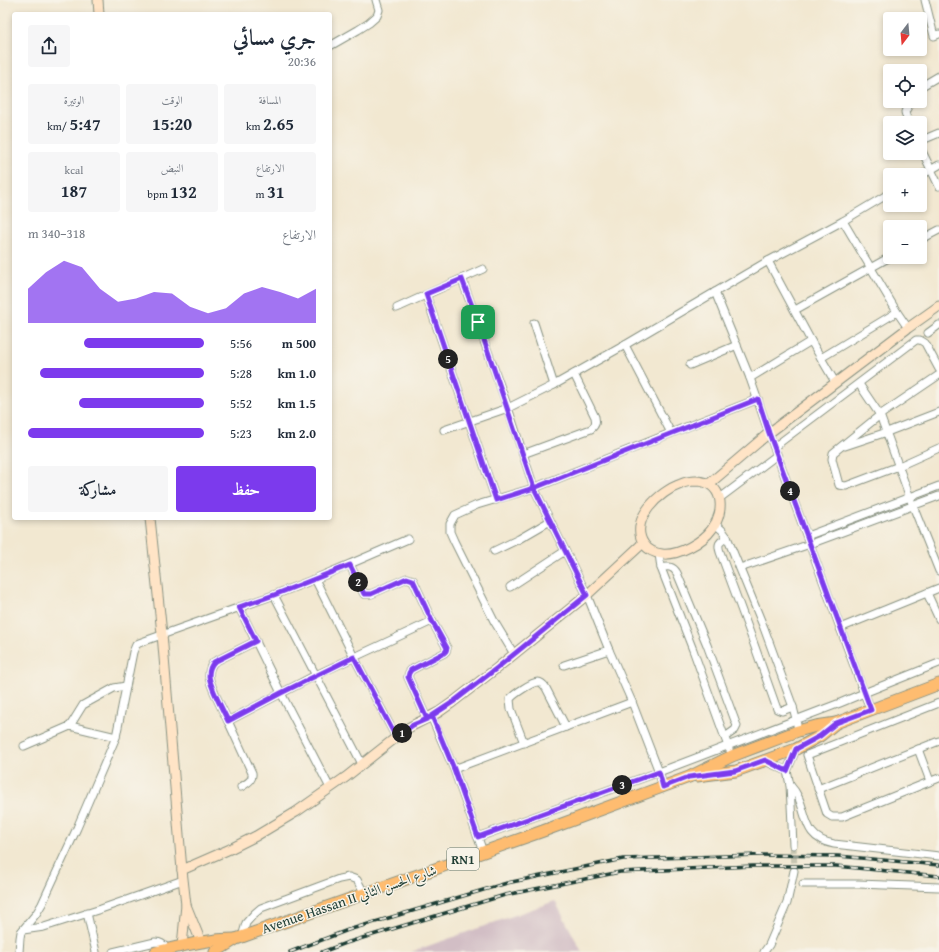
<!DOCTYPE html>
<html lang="ar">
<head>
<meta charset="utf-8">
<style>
  :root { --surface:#fff; --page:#f6f6f7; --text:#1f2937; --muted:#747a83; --accent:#7c3aed }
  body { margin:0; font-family:"Gentium Book Plus",Amiri,serif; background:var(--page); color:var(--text); direction:rtl; height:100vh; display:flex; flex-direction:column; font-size:15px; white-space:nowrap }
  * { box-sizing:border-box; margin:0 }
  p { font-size:13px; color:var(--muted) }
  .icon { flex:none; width:22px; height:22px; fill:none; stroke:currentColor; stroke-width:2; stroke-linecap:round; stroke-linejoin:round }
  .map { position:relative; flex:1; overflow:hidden; direction:ltr }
  .panel { position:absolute; left:12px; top:12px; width:320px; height:508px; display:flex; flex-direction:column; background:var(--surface); border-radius:4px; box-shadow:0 2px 6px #0003; direction:rtl }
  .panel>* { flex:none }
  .needle { width:26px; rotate:196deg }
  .fabs { position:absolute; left:883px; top:12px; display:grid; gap:8px }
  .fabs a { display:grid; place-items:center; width:44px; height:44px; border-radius:4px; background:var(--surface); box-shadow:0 2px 6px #0003; font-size:20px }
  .pin { position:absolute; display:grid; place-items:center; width:34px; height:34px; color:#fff; margin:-17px; border-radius:8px; box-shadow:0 2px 6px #0006 }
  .km { position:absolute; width:20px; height:20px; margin:-10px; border-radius:50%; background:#222; color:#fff; font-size:11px; line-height:20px; text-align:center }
  .round { display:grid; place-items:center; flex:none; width:42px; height:42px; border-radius:4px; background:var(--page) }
  .summary { display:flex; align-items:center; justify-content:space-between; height:68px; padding:0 16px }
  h1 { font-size:22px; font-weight:700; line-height:30px }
  .figures { display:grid; grid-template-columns:repeat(3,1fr); gap:6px; height:68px; padding:4px 16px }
  .figures div { display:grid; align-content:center; border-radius:4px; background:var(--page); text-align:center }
  .figures b { font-size:17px; font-weight:700 }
  .figures small { font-size:11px; font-weight:400 }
  .figures p { font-size:11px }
  .chart { height:112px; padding:8px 16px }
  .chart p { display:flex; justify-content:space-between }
  .chart svg { width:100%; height:72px; margin-top:4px; fill:var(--accent); opacity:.7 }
  .action { display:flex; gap:8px; margin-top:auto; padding:8px 16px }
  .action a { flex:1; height:46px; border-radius:4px; background:var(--accent); color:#fff; font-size:16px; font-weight:700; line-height:46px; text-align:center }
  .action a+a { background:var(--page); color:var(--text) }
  ul { padding:0 16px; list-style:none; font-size:13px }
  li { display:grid; grid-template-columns:64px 48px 1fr; align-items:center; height:30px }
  li i { height:10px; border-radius:5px; background:var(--accent) }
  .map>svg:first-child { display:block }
  .industrial { fill:#d2bec5 }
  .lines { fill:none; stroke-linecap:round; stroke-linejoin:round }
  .street-tunnel { stroke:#c8c6b2; stroke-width:7; stroke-dasharray:7 3.5; stroke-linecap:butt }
  .street-casing { stroke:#889282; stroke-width:9 }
  .secondary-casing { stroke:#889282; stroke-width:11 }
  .primary-casing { stroke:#889282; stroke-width:13 }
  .street { stroke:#fff; stroke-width:7 }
  .secondary { stroke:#ffe4c6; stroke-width:9 }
  .primary { stroke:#febc70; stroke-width:11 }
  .rail-casing { stroke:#1f3d34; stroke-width:3.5 }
  .rail { stroke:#f7f3e8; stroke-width:2; stroke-dasharray:6; stroke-linecap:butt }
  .route-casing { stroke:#fff; stroke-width:8 }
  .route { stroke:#7c3aed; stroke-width:5 }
  .labels { text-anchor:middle; stroke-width:3; stroke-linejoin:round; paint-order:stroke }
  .shield { fill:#f7f3e8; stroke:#60746a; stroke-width:1 }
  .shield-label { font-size:13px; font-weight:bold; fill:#1f3d34 }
  .street-label { font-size:14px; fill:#1f3d34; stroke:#f7f3e8 }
</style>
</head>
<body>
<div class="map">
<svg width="939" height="952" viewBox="0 0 939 952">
  <rect width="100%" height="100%" fill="#f7f3e8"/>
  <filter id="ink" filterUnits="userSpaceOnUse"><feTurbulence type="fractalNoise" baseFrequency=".025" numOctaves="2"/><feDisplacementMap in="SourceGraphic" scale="8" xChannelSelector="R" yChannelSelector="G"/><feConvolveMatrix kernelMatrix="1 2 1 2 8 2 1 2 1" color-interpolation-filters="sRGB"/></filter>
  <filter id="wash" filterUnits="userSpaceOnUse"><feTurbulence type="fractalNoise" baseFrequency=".012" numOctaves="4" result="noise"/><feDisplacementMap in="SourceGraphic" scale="16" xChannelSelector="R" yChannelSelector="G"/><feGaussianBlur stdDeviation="0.9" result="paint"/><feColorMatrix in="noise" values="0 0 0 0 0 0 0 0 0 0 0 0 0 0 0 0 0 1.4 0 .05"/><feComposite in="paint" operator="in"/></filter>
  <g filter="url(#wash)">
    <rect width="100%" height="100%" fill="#f2e8d1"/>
    <polygon class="industrial" points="555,901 582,952 411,952"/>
  </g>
  <g filter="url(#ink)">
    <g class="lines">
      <polyline class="street-tunnel" points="793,845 794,871"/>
      <defs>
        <g id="street">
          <polyline points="925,0 934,36 939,34"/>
          <polyline points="330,46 358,30 369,23 377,16 379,10 376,0"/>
          <polyline points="920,89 922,86 939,76"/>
          <polyline points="908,123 905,112 911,101"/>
          <polyline points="920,141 939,133"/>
          <polyline points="920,147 939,186"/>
          <polyline points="920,176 939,165"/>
          <polyline points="843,221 897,312 908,328"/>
          <polyline points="920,240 939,230"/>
          <polyline points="768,261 811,341 821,358 897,312"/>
          <polyline points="462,279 508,408 534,488 587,595 609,650 632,702 659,772 663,787"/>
          <polyline points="426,295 496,500"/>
          <polyline points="397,308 483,269"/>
          <polyline points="795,310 890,257"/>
          <polyline points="534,323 554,385"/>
          <polyline points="928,333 939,325"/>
          <polyline points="625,345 671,433 758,399"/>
          <polyline points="821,358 835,382"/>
          <polyline points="690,365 737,345"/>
          <polyline points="939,375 880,415 833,453 832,459 839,485 846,486 899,466 939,448"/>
          <polyline points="750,378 811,341"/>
          <polyline points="859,384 880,415 913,506 939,571"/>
          <polyline points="444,430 508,408 554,385 625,345 768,261 843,221 890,193"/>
          <polyline points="845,446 887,432 939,412"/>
          <polyline points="774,447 916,340 920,340 925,343 939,369"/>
          <path d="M523 454 591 429C596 425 596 422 595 417L574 374"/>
          <polyline points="720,498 777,455"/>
          <polyline points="715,524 722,530 727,537 764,628 793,707 796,719 798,731"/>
          <polyline points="807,536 939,486"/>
          <path d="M727 537C720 542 717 543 720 552L750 633 777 709 782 711 793 707"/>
          <polyline points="494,551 519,539 550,521"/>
          <polyline points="659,554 661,568 693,650 729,749"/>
          <polyline points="350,565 364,594 371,594 407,578 413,580 432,621"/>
          <path d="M661 568C668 566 673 566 677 573L707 645 737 726 735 730 725 737"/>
          <polyline points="740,568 810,544 939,496"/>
          <polyline points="315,579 354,657 396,737"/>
          <polyline points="510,587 565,551"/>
          <polyline points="927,593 939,619"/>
          <polyline points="274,595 362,764"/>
          <polyline points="239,607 281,693 330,788"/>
          <polyline points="840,628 939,588"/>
          <polyline points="514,654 494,621 454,541 450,532 450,524 455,515 477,505 534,488 671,433"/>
          <polyline points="564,665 609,650"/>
          <polyline points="939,703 807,755 827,814 832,817 842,817 939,778"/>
          <polyline points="871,710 864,693 939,663"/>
          <polyline points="431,716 454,769 483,852"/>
          <path d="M228 721C223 710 210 687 209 676 209 671 210 666 214 662L256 641"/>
          <polyline points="70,726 83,705 114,688 126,686"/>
          <path d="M524 743 511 709 510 699C514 694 532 682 538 682 542 682 544 685 546 688L566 727"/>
          <polyline points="24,746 70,726 116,737"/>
          <polyline points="918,749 930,781"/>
          <polyline points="765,761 787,771 790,785 793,845"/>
          <polyline points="454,769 632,702"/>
          <polyline points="787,771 796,749"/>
          <path d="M790 785C811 807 797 837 834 844L939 856"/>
          <path d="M241 787C247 783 253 781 252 773L228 721 316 675 432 621 447 648 446 651 444 653 411 670 409 673 408 677 427 719"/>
          <polyline points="818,789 939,741"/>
          <polyline points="478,837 659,772 840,703 864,693 769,433 750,378 715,292"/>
          <polyline points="803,884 858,884 939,887"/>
          <polyline points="87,913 96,952"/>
          <polyline points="23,930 44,927 101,909 183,880"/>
          <polyline points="242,937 246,923 254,914 261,908 339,879 349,877 357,880 364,893"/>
          <polyline points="19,952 20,938 21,932 36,914 42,904 77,828 116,737 133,652 136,645 139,643 274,595 315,579 408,539"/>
          <path d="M113 952 155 942C161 942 164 944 167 949"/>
          <polyline points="764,952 769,945 787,903 794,871"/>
        </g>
        <g id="secondary">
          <polyline points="98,0 99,14"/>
          <path d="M696 481C723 482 726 510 712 529 703 542 678 556 662 554 654 553 648 550 644 544 628 520 660 491 681 484 685 482 691 481 696 481Z"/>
          <polyline points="709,484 769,433 908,328 939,306"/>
          <polyline points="150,518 162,634 182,870 186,905 185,915 182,946"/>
          <polyline points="182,870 230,849 256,836 296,812 346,777 408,728 439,712 453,702 497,668 587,595 643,543"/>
          <polyline points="186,905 201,942"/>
        </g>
        <g id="primary">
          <polyline points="697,776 736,771 796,749 820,736 836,723"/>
          <path d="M156 952C182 946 208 939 235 939"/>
          <polyline points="215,952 236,939 543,831 689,777 732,756 798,731 816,726 836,723 939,684"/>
        </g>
      </defs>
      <use href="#street" class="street-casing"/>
      <use href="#secondary" class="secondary-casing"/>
      <use href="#primary" class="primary-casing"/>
      <use href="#street" class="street"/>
      <use href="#secondary" class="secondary"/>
      <use href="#primary" class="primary"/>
      <defs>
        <g id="rail">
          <polyline points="290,952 348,930 507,883 623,859 760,855 838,856 939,865"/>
          <polyline points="322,952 346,943 505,895 620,872 753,866 836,866 939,876"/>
        </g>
      </defs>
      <use href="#rail" class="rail-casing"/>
      <use href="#rail" class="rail"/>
    </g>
  </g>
  <g class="lines" filter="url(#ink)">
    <defs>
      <path id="route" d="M478 322 534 488 587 595 497 668 453 702 427 719 413 725 396 737 354 657 281 693 228 721C223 710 210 687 209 676 209 671 210 666 214 662L256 641 239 607 274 595 350 565 364 594H371L407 578 413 580 432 621 447 648 446 651 444 653 411 670 409 673 408 677 427 719 432 716 454 769 478 837 659 772 663 787 689 777 735 771 765 760 787 771 796 749 820 736 836 723 871 710 769 433 758 399 534 488 496 500 426 294 462 279 478 322"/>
    </defs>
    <use href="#route" class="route-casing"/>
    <use href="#route" class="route"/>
  </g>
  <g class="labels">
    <rect class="shield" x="447" y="848" width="32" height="22" rx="3"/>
    <g class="shield-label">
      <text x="463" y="864">RN1</text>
    </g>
    <g class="street-label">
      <text transform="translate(349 899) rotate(-19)" y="5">Avenue Hassan II شارع الحسن الثاني</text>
    </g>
  </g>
</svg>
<div class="fabs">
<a><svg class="needle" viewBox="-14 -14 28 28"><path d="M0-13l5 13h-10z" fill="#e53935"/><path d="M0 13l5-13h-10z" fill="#747a83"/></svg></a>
<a><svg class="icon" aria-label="locate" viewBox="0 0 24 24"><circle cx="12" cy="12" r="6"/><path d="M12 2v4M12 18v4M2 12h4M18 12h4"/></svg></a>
<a><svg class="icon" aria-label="layers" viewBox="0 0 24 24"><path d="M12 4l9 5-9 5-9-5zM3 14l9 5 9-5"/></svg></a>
<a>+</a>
<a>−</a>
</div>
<div class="pin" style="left:478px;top:322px;background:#1e9e55"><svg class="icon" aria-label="arrive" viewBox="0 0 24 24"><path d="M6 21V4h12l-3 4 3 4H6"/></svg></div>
<b class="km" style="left:402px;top:733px">1</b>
<b class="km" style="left:358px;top:582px">2</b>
<b class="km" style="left:622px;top:785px">3</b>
<b class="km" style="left:790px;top:491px">4</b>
<b class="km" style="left:448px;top:359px">5</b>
<section class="panel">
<div class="summary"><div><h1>جري مسائي</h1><p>20:36</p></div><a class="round"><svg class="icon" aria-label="share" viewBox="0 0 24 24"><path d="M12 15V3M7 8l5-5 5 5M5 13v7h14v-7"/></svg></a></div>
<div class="figures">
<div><p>المسافة</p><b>2.65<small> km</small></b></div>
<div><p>الوقت</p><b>15:20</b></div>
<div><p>الوتيرة</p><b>5:47<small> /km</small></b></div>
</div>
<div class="figures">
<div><p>الارتفاع</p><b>31<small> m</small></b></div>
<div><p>النبض</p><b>132<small> bpm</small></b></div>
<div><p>kcal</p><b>187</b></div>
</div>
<div class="chart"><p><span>الارتفاع</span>318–340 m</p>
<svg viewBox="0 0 160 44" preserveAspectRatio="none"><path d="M0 44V23L10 13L20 6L30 10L40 23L50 31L60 29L70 25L80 26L90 34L100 38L110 35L120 26L130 22L140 25L150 29L160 23V44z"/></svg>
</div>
<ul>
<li><b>500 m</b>5:56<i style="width:68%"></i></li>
<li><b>1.0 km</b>5:28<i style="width:93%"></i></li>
<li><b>1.5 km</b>5:52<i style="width:71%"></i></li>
<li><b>2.0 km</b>5:23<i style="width:100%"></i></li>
</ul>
<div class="action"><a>حفظ</a><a>مشاركة</a></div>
</section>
</div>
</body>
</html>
